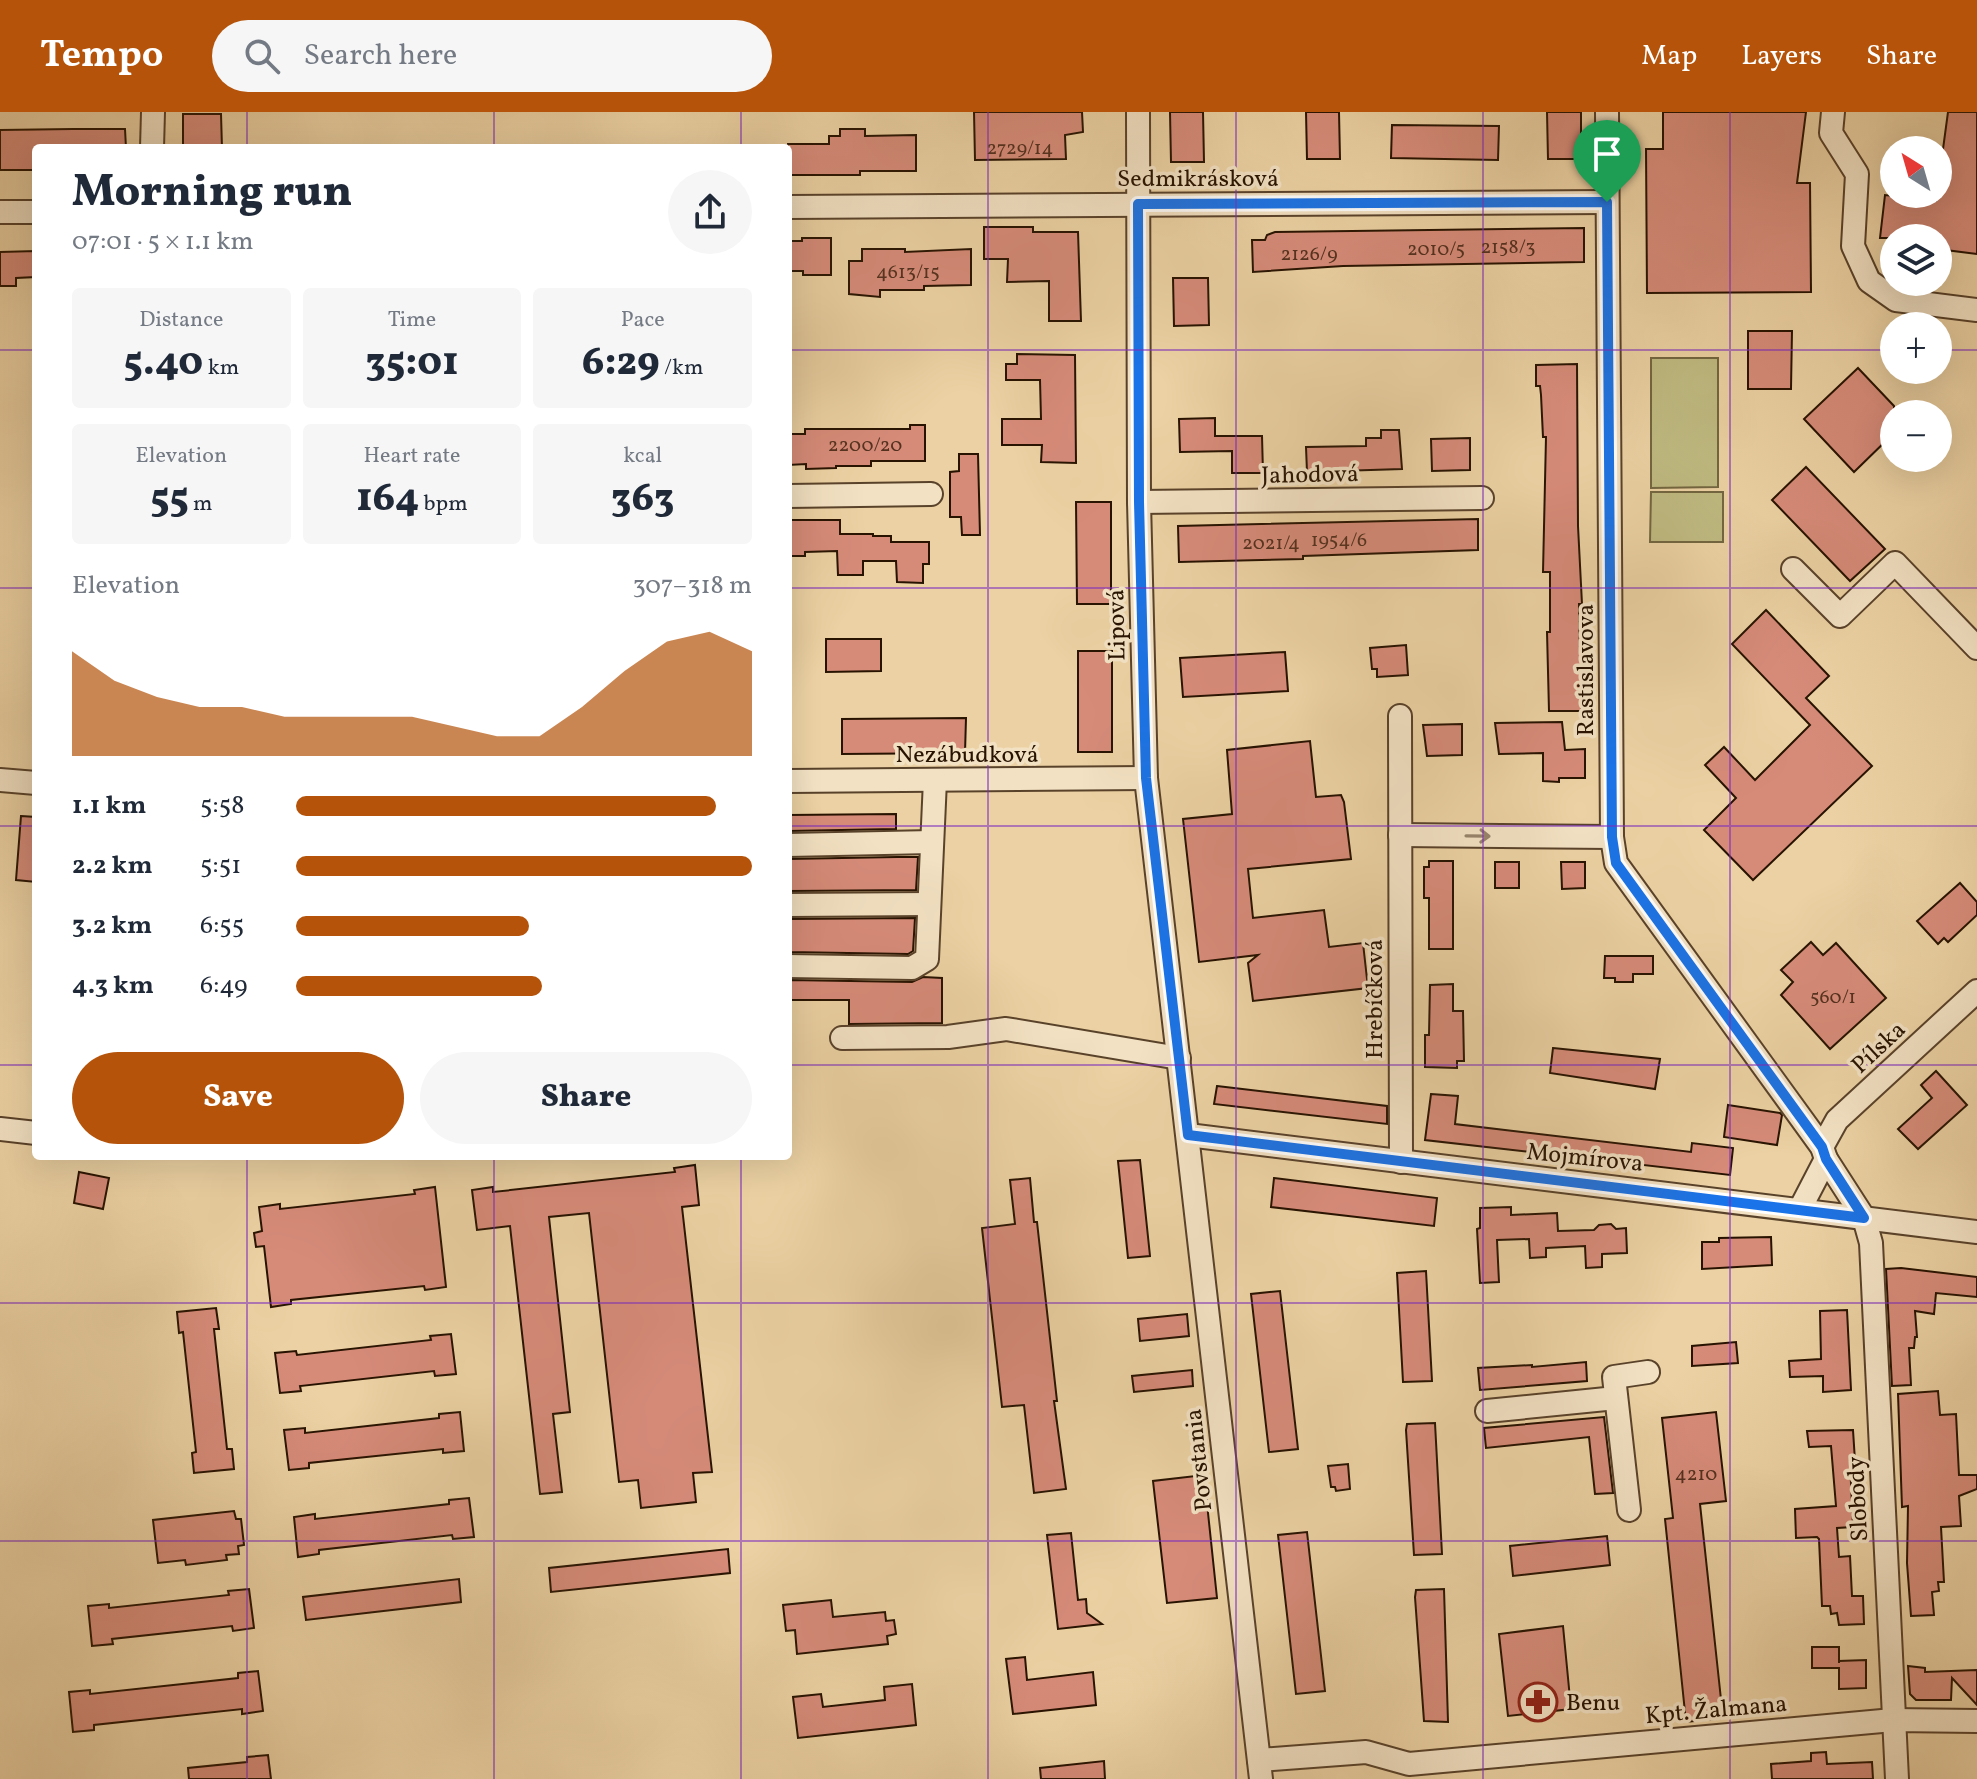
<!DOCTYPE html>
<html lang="en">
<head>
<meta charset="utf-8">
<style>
  :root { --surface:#fff; --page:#f6f6f7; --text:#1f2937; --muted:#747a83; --accent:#b45309 }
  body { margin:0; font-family:Vollkorn,serif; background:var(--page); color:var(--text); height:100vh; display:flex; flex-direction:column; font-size:30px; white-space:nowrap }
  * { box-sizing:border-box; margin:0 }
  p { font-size:26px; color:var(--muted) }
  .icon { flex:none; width:44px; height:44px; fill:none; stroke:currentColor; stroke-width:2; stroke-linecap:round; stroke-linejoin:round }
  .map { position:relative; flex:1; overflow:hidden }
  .side { position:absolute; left:32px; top:32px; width:760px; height:1016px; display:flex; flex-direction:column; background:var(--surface); border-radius:8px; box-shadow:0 8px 32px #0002 }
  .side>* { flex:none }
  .needle { width:52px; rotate:323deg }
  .buttons { position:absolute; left:1880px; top:24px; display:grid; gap:16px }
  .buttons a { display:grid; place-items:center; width:72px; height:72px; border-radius:50%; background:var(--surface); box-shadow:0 8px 32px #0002; font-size:40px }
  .pin { position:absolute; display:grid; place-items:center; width:68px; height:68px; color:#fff; margin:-82px -34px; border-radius:50% 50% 50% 0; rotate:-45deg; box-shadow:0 0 8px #0007 }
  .pin .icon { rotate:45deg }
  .round { display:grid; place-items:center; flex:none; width:84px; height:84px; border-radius:42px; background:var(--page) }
  .headline { display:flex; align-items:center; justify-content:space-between; height:136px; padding:0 40px }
  h1 { font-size:44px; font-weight:800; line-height:60px }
  .stats { display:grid; grid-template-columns:repeat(3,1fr); gap:12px; height:136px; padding:8px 40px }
  .stats div { display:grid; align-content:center; border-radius:8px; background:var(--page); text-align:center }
  .stats b { font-size:40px; font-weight:800 }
  .stats small { font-size:22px; font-weight:400 }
  .stats p { font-size:22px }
  .chart { height:224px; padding:16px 40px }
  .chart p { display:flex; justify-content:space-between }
  .chart svg { width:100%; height:144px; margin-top:8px; fill:var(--accent); opacity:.7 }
  .cta { display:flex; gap:16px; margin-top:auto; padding:16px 40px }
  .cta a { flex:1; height:92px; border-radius:48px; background:var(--accent); color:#fff; font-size:32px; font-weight:800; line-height:92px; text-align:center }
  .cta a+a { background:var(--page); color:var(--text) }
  ul { padding:0 40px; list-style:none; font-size:26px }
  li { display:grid; grid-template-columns:128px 96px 1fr; align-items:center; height:60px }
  li i { height:20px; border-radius:10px; background:var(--accent) }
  header { display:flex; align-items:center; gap:48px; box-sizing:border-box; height:112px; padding:0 40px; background:var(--accent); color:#fff }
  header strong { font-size:38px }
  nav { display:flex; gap:44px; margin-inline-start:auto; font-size:28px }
  .search { width:560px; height:72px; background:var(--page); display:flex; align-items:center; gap:20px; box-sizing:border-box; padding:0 28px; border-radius:44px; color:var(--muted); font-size:30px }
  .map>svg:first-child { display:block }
  .green { fill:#beb980; stroke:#736640; stroke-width:2 }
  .building { fill:#d68b79; stroke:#281301; stroke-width:2 }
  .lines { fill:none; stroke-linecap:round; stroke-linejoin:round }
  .minor-casing { stroke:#59422a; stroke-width:26 }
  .minor { stroke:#f2e1c3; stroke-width:22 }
  .oneway { stroke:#97846c }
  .route-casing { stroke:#fff; stroke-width:16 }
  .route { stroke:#1a73e8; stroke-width:10 }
  .grid { fill:none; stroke:#7b2cbf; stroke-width:2; stroke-opacity:0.55 }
  .labels { text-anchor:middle; stroke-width:7; stroke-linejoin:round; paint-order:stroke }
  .number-label { font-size:20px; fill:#54311f }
  .street-label { font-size:24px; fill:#281301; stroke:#f2e1c3 }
  .poi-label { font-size:24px; fill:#281301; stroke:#f2e1c3; text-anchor:start }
</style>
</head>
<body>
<header>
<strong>Tempo</strong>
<div class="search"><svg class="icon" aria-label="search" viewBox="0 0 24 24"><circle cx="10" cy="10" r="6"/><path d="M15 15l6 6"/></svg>Search here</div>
<nav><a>Map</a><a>Layers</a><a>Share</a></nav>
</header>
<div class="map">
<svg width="1977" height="1667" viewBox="0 0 1977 1667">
  <rect width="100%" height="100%" fill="#ebd1a3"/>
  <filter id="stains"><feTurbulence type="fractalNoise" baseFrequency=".0025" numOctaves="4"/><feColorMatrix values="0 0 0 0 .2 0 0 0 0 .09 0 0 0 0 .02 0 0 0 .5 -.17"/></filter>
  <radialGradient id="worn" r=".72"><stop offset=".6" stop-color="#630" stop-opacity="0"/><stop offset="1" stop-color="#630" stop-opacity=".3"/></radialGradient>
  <g class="green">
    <polygon points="1651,246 1718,246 1718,375 1651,376"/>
    <polygon points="1651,380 1723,380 1723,430 1650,430"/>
  </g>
  <g class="building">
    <polygon points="974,0 1082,0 1083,20 1065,23 1066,47 975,48"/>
    <polygon points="1170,0 1203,0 1204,50 1171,50"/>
    <polygon points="1306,0 1339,0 1340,47 1307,47"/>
    <polygon points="1547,0 1581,0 1581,47 1548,47"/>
    <polygon points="1663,0 1806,0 1797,71 1810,71 1811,180 1647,181 1646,37 1663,37"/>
    <polygon points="1948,0 1977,0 1977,142 1938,137 1938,126 1880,126 1885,83 1936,89"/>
    <polygon points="183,2 221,2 222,36 183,36"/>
    <polygon points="1392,13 1499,14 1498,48 1391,46"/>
    <polygon points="73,17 125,17 126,36 36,36 36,58 0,58 0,18"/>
    <polygon points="840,17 865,17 865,24 916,23 916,59 860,59 860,63 788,63 788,32 829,32 829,24 840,24"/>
    <polygon points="984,115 1033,115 1033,120 1078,120 1081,209 1049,209 1049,169 1007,170 1008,147 984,147"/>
    <polygon points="1584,116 1584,150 1343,154 1253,160 1252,128 1265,128 1267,123 1275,120"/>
    <polygon points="802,126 831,126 831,163 803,163 803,159 788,159 788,129 802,129"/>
    <polygon points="862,137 905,137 905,140 971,137 971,173 924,174 924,178 880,178 880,185 849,182 849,149 862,149"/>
    <polygon points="36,139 36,165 16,166 16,174 0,174 0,140"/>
    <polygon points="1173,166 1208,166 1209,213 1174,214"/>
    <polygon points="1748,219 1792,219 1791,277 1748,277"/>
    <polygon points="1017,242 1075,243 1076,351 1041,350 1042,333 1002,333 1002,307 1041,307 1040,268 1006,268 1006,252 1017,252"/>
    <polygon points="1577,252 1578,414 1582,492 1579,492 1580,543 1584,543 1584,580 1581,580 1581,599 1549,599 1547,520 1550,520 1550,460 1543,460 1546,325 1543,325 1541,283 1540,274 1536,274 1536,253"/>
    <polygon points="1858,256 1894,294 1894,321 1854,360 1804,307"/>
    <polygon points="1215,306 1215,324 1262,324 1263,361 1232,361 1232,339 1180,340 1179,307"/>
    <polygon points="910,313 925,313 925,349 871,349 871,354 836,354 836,356 806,357 806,352 788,353 788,322 805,322 805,317 910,317"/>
    <polygon points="1381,318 1399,318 1402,357 1307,360 1306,335 1366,334 1366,326 1381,326"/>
    <polygon points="1470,326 1470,358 1432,359 1431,327"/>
    <polygon points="959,342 978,342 980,423 962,423 961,405 950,405 950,360 959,359"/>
    <polygon points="1806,355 1885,437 1850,469 1772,388"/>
    <polygon points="1076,390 1111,390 1111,492 1077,492"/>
    <polygon points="1478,407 1478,438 1303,444 1303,447 1179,450 1178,414"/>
    <polygon points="788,408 840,408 840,422 873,422 873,424 891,424 891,430 929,430 929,452 923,452 923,471 897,470 896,449 863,449 863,463 838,463 837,439 805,440 805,444 788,444"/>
    <polygon points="1766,498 1829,564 1806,586 1872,654 1753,768 1704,718 1736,686 1705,653 1724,635 1755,668 1810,613 1732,532"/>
    <polygon points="826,527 881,527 881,559 826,560"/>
    <polygon points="1406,533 1408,563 1377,565 1377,557 1372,557 1370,536"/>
    <rect x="1078" y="539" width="34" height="101"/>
    <polygon points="1285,540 1288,579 1183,585 1180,546"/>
    <polygon points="966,606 965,641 842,642 842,607"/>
    <polygon points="1562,610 1565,638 1585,637 1585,666 1559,666 1559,670 1543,669 1543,641 1499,642 1495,611"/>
    <polygon points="1462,612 1462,643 1427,644 1423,613"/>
    <polygon points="1310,629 1316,685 1341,683 1344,690 1351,747 1248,757 1253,806 1324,798 1329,835 1363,831 1368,876 1253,889 1248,851 1258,843 1199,850 1183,707 1232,702 1227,638"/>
    <polygon points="896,702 896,717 788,719 788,703"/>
    <polygon points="21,704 36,705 36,770 16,768"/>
    <polygon points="897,745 918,745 916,778 788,779 788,747"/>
    <polygon points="1429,749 1453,749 1453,837 1429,837 1429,786 1424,786 1424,755 1429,755"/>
    <rect x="1495" y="750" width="24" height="26"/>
    <polygon points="1561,750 1585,750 1585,776 1562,777"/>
    <polygon points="1960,771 1977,790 1977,803 1948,830 1944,826 1938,832 1917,809"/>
    <polygon points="915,806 913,839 908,842 788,840 788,807"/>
    <polygon points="1811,830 1823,843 1836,831 1886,886 1830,937 1781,883 1793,870 1781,858"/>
    <polygon points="1605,844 1653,844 1653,862 1633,862 1633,870 1615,870 1615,866 1604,866"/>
    <polygon points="923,865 942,866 942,911 849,912 849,888 788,888 788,868 912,870"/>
    <polygon points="1453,872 1453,899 1463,899 1464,949 1457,949 1457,956 1425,955 1425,923 1429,923 1430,873"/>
    <polygon points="1553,936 1660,947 1655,977 1550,961"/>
    <polygon points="1936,959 1967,993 1918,1037 1898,1017 1932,986 1921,973"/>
    <polygon points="1217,974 1387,994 1387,1012 1214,992"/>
    <polygon points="1431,982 1458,984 1455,1012 1691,1040 1692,1031 1733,1036 1730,1063 1425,1028"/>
    <polygon points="1728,993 1780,1001 1782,1003 1777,1033 1724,1025"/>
    <polygon points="1140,1048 1150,1144 1128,1146 1118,1049"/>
    <polygon points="695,1053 699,1093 682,1095 712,1360 693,1361 696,1390 641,1396 638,1368 619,1370 589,1101 549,1105 570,1300 553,1302 562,1380 540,1382 510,1114 477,1118 472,1078 493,1075 493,1080 675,1060 674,1056"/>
    <polygon points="79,1060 109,1066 103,1097 74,1091"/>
    <polygon points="1030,1066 1034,1110 1037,1110 1057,1289 1054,1289 1066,1377 1034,1381 1024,1293 1002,1295 982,1116 1015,1112 1010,1068"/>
    <polygon points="1274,1066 1437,1086 1434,1114 1271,1095"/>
    <polygon points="435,1075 446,1175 425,1178 424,1174 291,1188 291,1192 271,1195 264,1134 256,1135 254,1121 262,1119 259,1095 280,1092 280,1097 415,1082 414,1078"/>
    <polygon points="1511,1095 1511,1103 1557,1101 1558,1119 1594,1118 1599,1113 1611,1112 1616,1117 1626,1116 1627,1141 1602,1142 1602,1155 1586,1156 1585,1134 1546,1136 1546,1145 1530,1146 1529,1127 1497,1128 1499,1170 1480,1171 1477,1117 1480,1116 1480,1096"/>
    <polygon points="1771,1125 1772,1153 1702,1157 1702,1130 1719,1130 1719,1126"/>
    <polygon points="1901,1156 1977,1165 1977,1185 1936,1181 1934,1202 1915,1199 1917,1225 1915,1225 1914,1236 1909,1236 1911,1273 1892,1274 1886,1157"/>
    <polygon points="1426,1159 1432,1269 1403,1270 1397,1161"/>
    <polygon points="1280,1179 1298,1337 1269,1340 1251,1182"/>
    <polygon points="216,1196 219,1217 214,1217 227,1337 232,1337 234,1357 194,1361 192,1341 196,1340 183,1220 179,1221 177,1200"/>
    <polygon points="1847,1198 1851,1278 1823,1280 1823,1264 1790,1265 1789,1249 1821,1247 1820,1199"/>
    <polygon points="1187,1202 1189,1224 1140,1229 1138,1207"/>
    <polygon points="451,1222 456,1262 435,1264 434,1259 300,1274 301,1279 280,1281 275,1241 296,1239 297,1243 431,1228 430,1224"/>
    <polygon points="1736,1230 1738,1251 1692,1254 1692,1234"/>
    <polygon points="1586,1250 1587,1269 1480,1278 1478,1256 1532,1253 1532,1255"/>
    <polygon points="1192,1258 1193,1274 1134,1280 1132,1264"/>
    <polygon points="1938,1279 1940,1303 1956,1302 1959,1363 1977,1363 1977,1377 1959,1384 1961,1414 1941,1415 1944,1470 1938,1470 1939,1479 1932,1480 1934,1503 1911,1504 1907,1451 1908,1394 1902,1395 1898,1282"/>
    <polygon points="460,1300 464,1339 443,1341 443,1337 309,1351 309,1356 289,1358 284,1318 305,1316 305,1321 439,1306 439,1302"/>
    <polygon points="1716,1300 1726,1389 1700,1392 1723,1606 1686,1610 1665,1407 1673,1406 1662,1306"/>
    <polygon points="1604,1305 1613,1381 1595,1382 1589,1325 1486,1336 1484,1316"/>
    <polygon points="1435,1311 1442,1442 1414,1443 1406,1318 1407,1312"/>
    <polygon points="1853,1318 1855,1349 1850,1349 1853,1415 1837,1416 1839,1445 1850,1444 1852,1484 1863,1484 1864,1512 1839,1513 1837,1501 1831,1502 1830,1494 1822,1494 1819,1427 1817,1425 1796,1426 1795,1397 1836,1394 1831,1334 1809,1335 1807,1319"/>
    <polygon points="1348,1352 1350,1377 1336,1379 1335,1375 1331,1375 1328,1354"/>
    <polygon points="1204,1363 1217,1486 1167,1491 1153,1369"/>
    <polygon points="469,1386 474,1425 453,1427 452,1423 319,1438 319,1442 298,1445 294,1405 315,1402 315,1407 449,1392 449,1388"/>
    <polygon points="234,1399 236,1407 241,1407 244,1433 238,1434 239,1442 226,1443 227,1448 186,1453 185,1448 158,1451 153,1408"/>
    <polygon points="1307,1420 1325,1579 1296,1582 1278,1423"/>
    <polygon points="1071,1421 1078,1488 1086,1487 1087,1501 1102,1512 1058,1517 1047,1423"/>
    <polygon points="1607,1424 1610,1453 1513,1464 1510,1434"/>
    <polygon points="728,1437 730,1461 551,1480 549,1456"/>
    <polygon points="459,1467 461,1490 306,1508 303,1485"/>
    <polygon points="249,1477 254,1516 233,1519 232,1514 112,1527 113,1532 92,1534 88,1494 109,1492 109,1496 229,1483 228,1479"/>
    <polygon points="1444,1477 1448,1610 1424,1609 1415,1485 1416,1478"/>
    <polygon points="831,1488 833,1505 885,1500 886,1509 894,1508 896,1522 887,1524 888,1532 797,1542 795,1518 786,1519 783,1493"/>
    <polygon points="1563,1514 1571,1597 1508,1604 1499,1522"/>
    <polygon points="1812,1535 1839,1535 1839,1551 1839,1549 1866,1548 1866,1576 1839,1577 1839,1556 1812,1556"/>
    <polygon points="1025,1545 1027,1568 1093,1560 1096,1593 1013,1602 1006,1547"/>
    <polygon points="1908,1554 1925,1556 1925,1560 1977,1558 1977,1593 1952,1566 1951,1588 1916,1588 1910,1582"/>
    <polygon points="258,1559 263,1599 242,1602 242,1597 94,1613 94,1618 73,1620 69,1580 90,1578 90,1582 238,1566 238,1561"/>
    <polygon points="912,1572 916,1613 798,1626 793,1585 821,1582 823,1595 885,1588 884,1575"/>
    <polygon points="1826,1640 1827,1652 1872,1650 1873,1667 1772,1667 1771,1652 1811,1649 1811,1641"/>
    <polygon points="268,1643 271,1667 189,1667 188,1656 247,1650 247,1645"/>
    <polygon points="1104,1649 1105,1667 1041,1667 1040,1656"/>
  </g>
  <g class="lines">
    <defs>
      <g id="minor">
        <polyline points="1138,0 1139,390 1146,666 1261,1667"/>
        <polyline points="1607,0 1612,725 1616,751 1822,1035 1826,1047 1800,1097"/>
        <polyline points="1833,0 1831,21 1857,62 1853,134 1869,169 1896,188 1977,198"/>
        <polyline points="152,36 153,0"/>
        <polyline points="788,95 1607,90"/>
        <polyline points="0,100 36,100"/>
        <polyline points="788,384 931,382"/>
        <polyline points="1139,390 1482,386"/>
        <polyline points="1793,457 1840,504 1895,451 1977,536"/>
        <polyline points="1400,604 1401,1050"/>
        <polyline points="0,668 36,671"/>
        <polyline points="788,669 1146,666"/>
        <polyline points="1400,723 1612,725"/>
        <polyline points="788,733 932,730"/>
        <polyline points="788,793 929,792"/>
        <polyline points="788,854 912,856 927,847 935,668"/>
        <polyline points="842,926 948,925 1006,917 1179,946"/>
        <polyline points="0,1017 36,1021"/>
        <polyline points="1188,1023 1977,1120"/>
        <polyline points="1822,1035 1837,1008 1977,879"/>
        <polyline points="1826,1047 1864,1106 1871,1131 1897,1667"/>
        <polyline points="1487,1299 1616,1286"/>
        <polyline points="1629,1398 1614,1265 1648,1260"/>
        <polyline points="1259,1648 1366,1640 1409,1652 1893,1608 1977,1609"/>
      </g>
    </defs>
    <use href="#minor" class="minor-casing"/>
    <use href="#minor" class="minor"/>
  </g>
  <defs><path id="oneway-shaft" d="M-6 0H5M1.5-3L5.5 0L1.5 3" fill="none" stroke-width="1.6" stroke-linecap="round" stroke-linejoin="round" transform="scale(2)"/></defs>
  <use class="oneway" href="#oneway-shaft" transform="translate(1478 724) rotate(1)"/>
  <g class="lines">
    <defs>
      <polygon id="route" points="1607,90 1612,725 1616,751 1822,1035 1826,1047 1864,1106 1188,1023 1146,666 1139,390 1138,92"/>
    </defs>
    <use href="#route" class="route-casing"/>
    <use href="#route" class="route"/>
  </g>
  <path class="grid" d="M247 0V36M494 0V36M741 0V36M988 0V1667M1236 0V1667M1483 0V1667M1730 0V1667M0 238H36M788 238H1894M1938 238H1977M0 476H36M788 476H1977M0 714H36M788 714H1977M0 953H36M788 953H1977M247 1044V1667M494 1044V1667M741 1044V1667M0 1191H1977M0 1429H1977"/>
  <defs>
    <symbol id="pharmacy-ring" viewBox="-11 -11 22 22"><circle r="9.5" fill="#f2e1c3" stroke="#8f2418" stroke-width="1.5"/><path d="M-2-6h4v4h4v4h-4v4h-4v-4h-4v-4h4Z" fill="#8f2418"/></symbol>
  </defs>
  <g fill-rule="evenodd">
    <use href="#pharmacy-ring" x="1516" y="1568" width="44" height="44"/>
  </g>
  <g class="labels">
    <g class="number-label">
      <text x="1020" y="42">2729/14</text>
      <text x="1508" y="141">2158/3</text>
      <text x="1436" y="143">2010/5</text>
      <text x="1309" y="148">2126/9</text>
      <text x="908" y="166">4613/15</text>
      <text x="865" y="339">2200/20</text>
      <text x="1339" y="434">1954/6</text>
      <text x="1271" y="437">2021/4</text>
      <text x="1833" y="891">560/1</text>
      <text x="1696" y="1368">4210</text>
    </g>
    <g class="street-label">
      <text x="1198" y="74">Sedmikrásková</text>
      <text transform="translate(1310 362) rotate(-1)" y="8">Jahodová</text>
      <text transform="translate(1116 513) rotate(-91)" y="8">Lipová</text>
      <text transform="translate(1585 558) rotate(-90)" y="8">Rastislavova</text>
      <text x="967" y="650">Nezábudková</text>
      <text transform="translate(1374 887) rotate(-90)" y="8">Hrebíčková</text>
      <text transform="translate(1878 935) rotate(-43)" y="8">Pílska</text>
      <text transform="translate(1585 1045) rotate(6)" y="8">Mojmírova</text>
      <text transform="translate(1198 1348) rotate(-96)" y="8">Povstania</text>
      <text transform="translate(1857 1387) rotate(-93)" y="8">Slobody</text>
      <text transform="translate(1716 1597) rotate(-5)" y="8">Kpt. Žalmana</text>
    </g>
    <g class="poi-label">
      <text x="1566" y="1598">Benu</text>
    </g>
  </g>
  <rect width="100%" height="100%" filter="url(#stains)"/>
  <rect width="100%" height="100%" fill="url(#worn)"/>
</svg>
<div class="buttons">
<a><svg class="needle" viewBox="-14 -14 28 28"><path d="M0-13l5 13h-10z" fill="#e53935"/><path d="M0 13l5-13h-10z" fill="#747a83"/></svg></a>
<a><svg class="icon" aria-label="layers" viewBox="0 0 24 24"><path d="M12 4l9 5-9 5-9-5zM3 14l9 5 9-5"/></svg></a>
<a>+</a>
<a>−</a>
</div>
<div class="pin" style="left:1607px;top:90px;background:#1e9e55"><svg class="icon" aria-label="arrive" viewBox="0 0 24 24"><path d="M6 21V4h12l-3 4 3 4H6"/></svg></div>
<section class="side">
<div class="headline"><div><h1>Morning run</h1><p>07:01 · 5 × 1.1 km</p></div><a class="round"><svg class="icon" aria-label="share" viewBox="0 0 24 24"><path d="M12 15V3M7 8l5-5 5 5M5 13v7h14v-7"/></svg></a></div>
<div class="stats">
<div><p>Distance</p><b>5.40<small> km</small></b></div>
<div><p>Time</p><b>35:01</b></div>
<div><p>Pace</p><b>6:29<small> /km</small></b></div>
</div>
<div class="stats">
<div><p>Elevation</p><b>55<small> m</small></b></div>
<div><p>Heart rate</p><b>164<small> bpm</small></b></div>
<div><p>kcal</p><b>363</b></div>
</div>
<div class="chart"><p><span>Elevation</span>307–318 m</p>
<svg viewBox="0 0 160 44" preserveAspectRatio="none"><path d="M0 44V12L10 21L20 26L30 29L40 29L50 32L60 32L70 32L80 32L90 35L100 38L110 38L120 29L130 18L140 9L150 6L160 12V44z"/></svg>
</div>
<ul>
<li><b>1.1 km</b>5:58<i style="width:92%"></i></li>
<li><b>2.2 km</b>5:51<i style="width:100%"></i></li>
<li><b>3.2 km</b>6:55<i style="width:51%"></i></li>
<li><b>4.3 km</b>6:49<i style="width:54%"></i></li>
</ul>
<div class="cta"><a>Save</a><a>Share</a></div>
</section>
</div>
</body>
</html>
